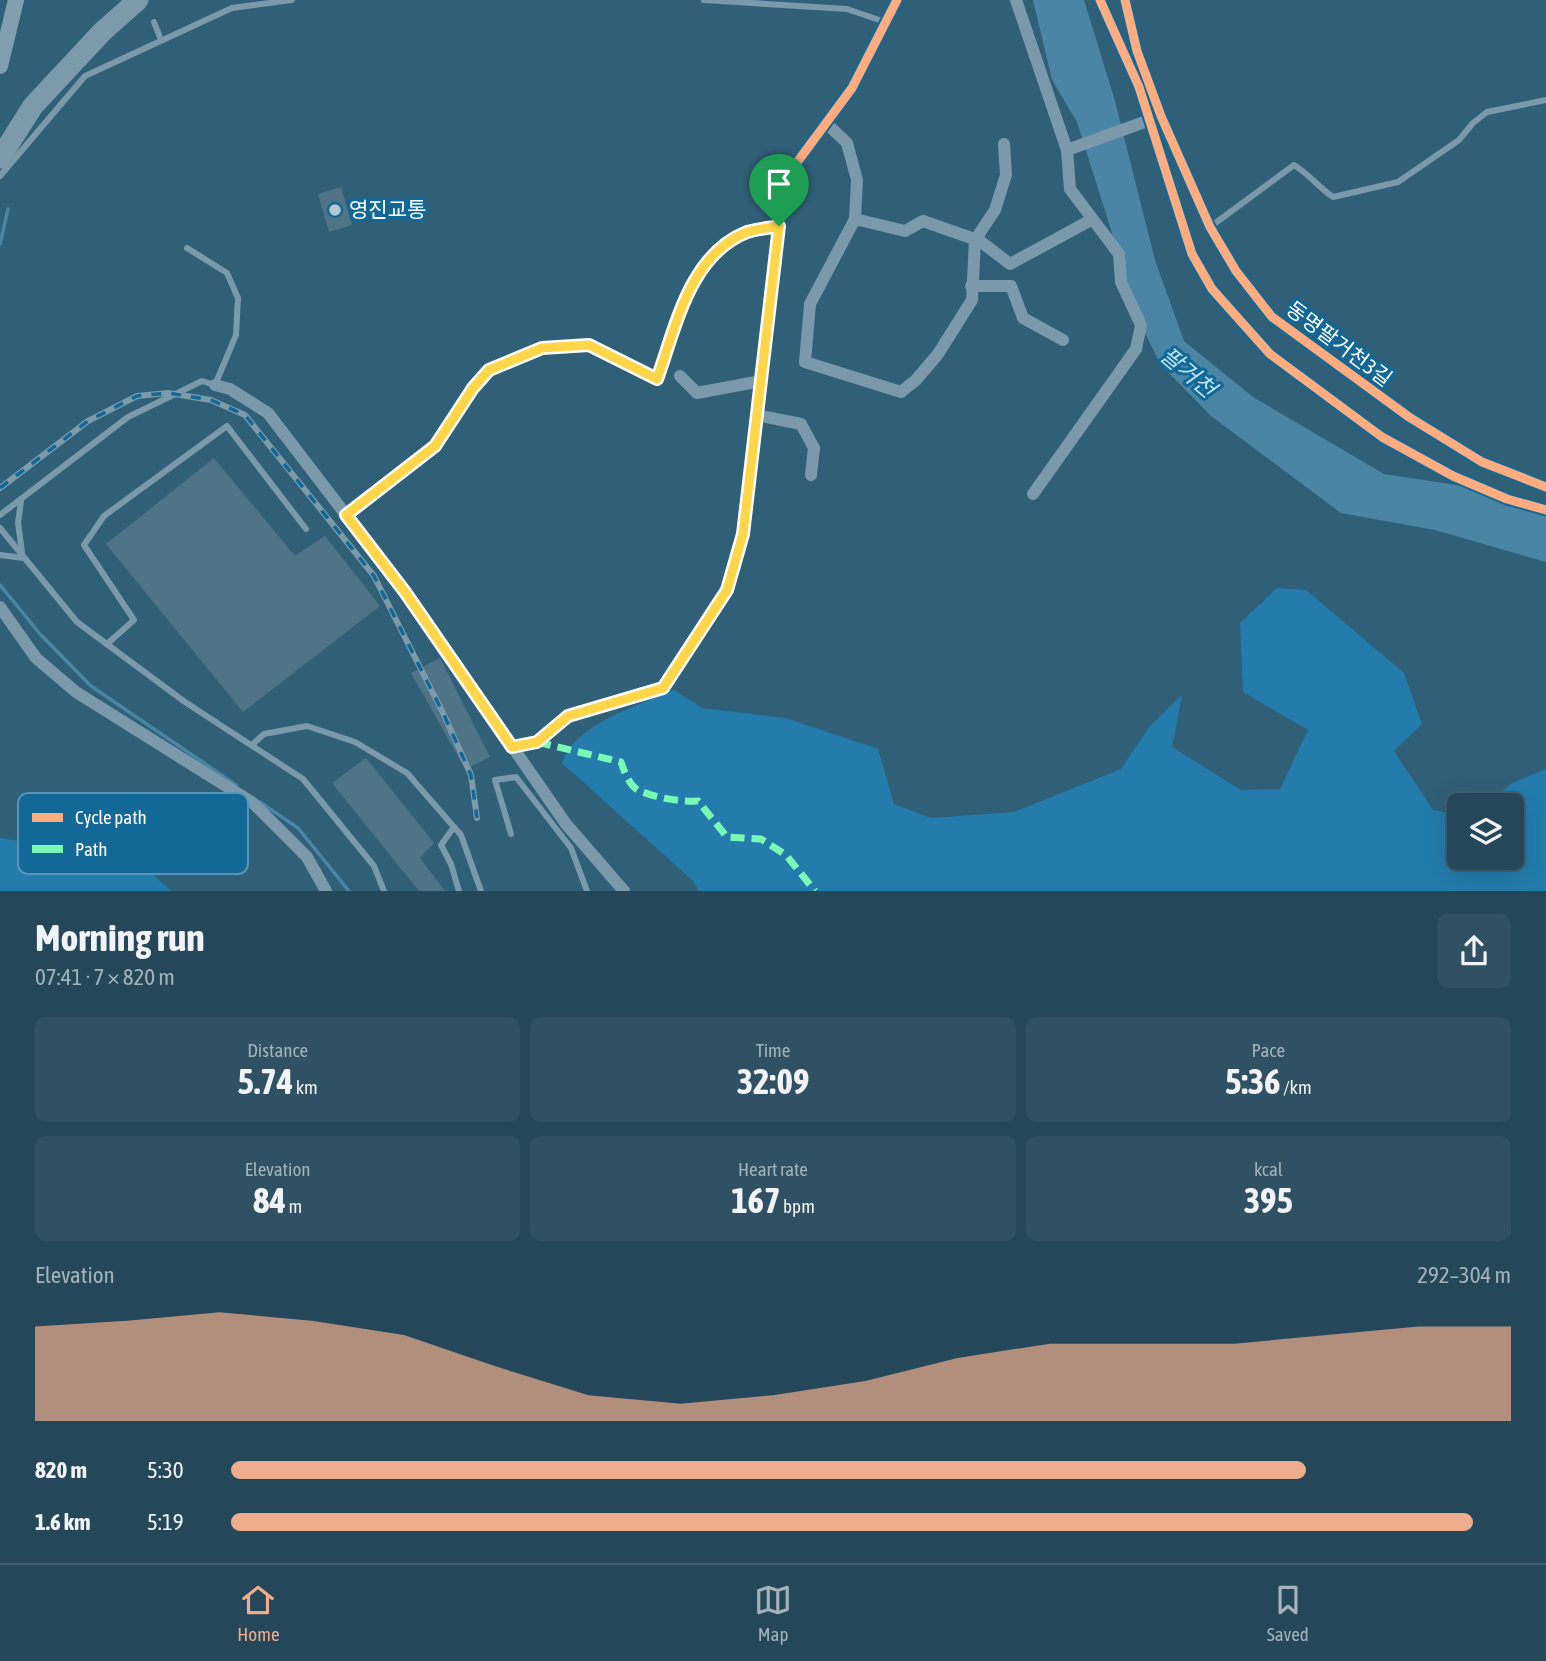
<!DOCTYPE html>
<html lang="en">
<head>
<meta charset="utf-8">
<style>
  :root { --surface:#24475a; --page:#305163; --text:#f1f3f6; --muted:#a3b2bb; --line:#415f70; --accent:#eead8d }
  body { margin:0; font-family:"Asap Condensed","Noto Sans KR",sans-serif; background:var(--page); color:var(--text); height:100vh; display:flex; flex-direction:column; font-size:26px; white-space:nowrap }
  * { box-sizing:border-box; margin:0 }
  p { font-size:23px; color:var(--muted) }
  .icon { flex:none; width:38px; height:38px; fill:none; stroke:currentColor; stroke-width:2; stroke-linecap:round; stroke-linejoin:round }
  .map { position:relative; height:891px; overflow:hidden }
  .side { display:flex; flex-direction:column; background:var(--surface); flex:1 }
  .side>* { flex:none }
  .buttons { position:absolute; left:1447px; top:793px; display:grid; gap:14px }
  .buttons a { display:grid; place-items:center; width:77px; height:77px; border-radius:10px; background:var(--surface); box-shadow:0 7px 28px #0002,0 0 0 2px var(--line); font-size:35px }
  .pin { position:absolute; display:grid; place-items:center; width:60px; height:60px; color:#fff; margin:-72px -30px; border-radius:50% 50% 50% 0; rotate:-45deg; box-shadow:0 0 7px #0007 }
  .pin .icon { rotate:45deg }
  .round { display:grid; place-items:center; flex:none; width:74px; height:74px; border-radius:10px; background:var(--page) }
  .head { display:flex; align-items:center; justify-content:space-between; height:119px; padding:0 35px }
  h1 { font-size:38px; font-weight:700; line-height:52px }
  .stats { display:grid; grid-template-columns:repeat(3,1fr); gap:10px; height:119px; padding:7px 35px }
  .stats div { display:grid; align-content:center; border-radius:10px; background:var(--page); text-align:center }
  .stats b { font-size:35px; font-weight:700 }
  .stats small { font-size:19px; font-weight:400 }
  .stats p { font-size:19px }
  .chart { height:196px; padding:14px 35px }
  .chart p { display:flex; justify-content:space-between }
  .chart svg { width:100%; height:126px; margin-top:7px; fill:var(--accent); opacity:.7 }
  ul { padding:0 35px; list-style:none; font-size:23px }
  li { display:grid; grid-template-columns:112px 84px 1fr; align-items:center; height:52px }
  li i { height:18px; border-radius:9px; background:var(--accent) }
  .tab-bar { display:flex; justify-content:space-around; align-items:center; height:98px; border-top:2px solid var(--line); background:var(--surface); font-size:19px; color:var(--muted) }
  .tab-bar a { display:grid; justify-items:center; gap:4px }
  .tab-bar .active { color:var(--accent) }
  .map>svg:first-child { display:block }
  .green { fill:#237cab }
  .water { fill:#4a85a5 }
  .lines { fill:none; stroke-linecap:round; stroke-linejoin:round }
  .stream { stroke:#4a85a5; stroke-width:3.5 }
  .building { fill:#4f7488 }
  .service { stroke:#7a9aab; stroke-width:6 }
  .minor { stroke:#7a9aab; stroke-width:12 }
  .secondary { stroke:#81a0af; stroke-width:16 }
  .motorway { stroke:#7b9aaa; stroke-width:21 }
  .rail-casing { stroke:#7b9aaa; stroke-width:6 }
  .rail { stroke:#126896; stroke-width:3.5; stroke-dasharray:10; stroke-linecap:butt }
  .quiet { stroke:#7af9b4; stroke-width:7; stroke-dasharray:14 7; stroke-linecap:butt }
  .cycleway-casing { stroke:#126896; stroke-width:13 }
  .cycleway { stroke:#ffac80; stroke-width:9 }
  .route-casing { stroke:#fff; stroke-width:14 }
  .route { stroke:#ffd54a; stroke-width:9 }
  .poi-dot { fill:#b7c7d0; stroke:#126896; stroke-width:2.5 }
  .labels { text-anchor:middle; stroke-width:6; stroke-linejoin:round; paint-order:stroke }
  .poi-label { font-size:21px; fill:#fff; stroke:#126896; text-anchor:start }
  .street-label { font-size:21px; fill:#fff; stroke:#126896 }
  .water-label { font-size:23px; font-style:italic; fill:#bbe6fb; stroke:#126896 }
  .key { fill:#126896; stroke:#5995b6; stroke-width:2 }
  .key-label { font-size:19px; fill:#fff }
</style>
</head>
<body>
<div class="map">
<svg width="1546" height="891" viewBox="0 0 1546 891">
  <rect width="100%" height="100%" fill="#305f78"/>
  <g class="green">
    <path d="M1277 588 1306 590 1404 673 1422 724 1394 751 1433 810 1459 815 1460 858H1512V805H1486L1512 783 1546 769V891H699L693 881 562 763C575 724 639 705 674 690L702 708 785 718 878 749 894 804 931 818 1014 812 1121 769 1150 726 1182 695 1172 747 1241 790 1280 789 1308 730 1243 692 1240 623Z"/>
    <polygon points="0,838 135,858 171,891 0,891"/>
  </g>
  <polygon class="water" points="1033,0 1084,0 1115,101 1155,260 1184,341 1253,397 1384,474 1463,486 1546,515 1546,562 1435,530 1341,513 1211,416 1161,365 1141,325 1077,122 1052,80"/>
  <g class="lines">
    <g class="stream">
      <polyline points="0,244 8,209"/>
      <polyline points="0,585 40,634 91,686 236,785"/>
      <polyline points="260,802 298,828 349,891"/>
    </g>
  </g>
  <g class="building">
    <polygon points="341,187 352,225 329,232 318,194"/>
    <polygon points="214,458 295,556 325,536 380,606 243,712 106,544"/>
    <polygon points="440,658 490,757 465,769 411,673"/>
    <polygon points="366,758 434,843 420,858 445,891 419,891 332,783"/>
  </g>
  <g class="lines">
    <g class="service">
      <polyline points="704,0 847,9 885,22"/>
      <polyline points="154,22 161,40"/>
      <polyline points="0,176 85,76 232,8 292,0"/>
      <path d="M1210 227 1294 165C1309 174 1318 187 1333 197L1398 182 1459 140 1473 123 1487 112 1546 100"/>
      <polyline points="21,501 18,523 22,552"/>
      <polyline points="0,515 128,417 202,381 215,385 236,335 238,298 227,273 187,248"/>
      <polyline points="0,528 77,622 185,702 303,779 374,866 384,891"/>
      <polyline points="0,555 24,558"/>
      <polyline points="107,644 134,620 84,545 104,516 227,426 306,529"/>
      <polyline points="252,745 264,734 307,726 355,742 407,773 461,835 481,891"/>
      <polyline points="454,827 441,845 451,864 459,891"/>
      <polyline points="511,834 495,780 516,777 571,848 587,891"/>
    </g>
    <g class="minor">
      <polyline points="1016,0 1067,150 1161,116"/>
      <polyline points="1125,0 1137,51 1161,116 1210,227 1236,271 1272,317 1409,417 1482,462 1546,487"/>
      <polyline points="826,123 847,143 857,180 855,219 905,231 923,221 980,241 1010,264 1091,220"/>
      <polyline points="855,219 810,304 805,362 901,392 916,380 938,354 972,300 975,240 995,210 1006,175 1004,144"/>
      <polyline points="971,286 1011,286 1023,318 1063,340"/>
      <polyline points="680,376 697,393 761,381"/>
      <polyline points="215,385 230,389 268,413 405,592 566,824 624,891"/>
      <polyline points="757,415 801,424 814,448 811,475"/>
      <polyline points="1033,494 1136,349 1141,325 1121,282 1119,254 1070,189 1067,150"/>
      <path d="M346 515 435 446 473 388 489 370 542 348 589 345 658 379C676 326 689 255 747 232 757 229 769 228 779 226"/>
      <polyline points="0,607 36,658 76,692 253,803 307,857 326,891"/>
      <polyline points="512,747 537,742 568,716 663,688 727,590 743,534 784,180 852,88 897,0"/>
    </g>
    <polyline class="secondary" points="0,66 16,0"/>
    <polyline class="motorway" points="0,158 33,106 102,32 138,0"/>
    <defs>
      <polyline id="rail" points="0,488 88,421 137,396 168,393 211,400 245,415 374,576 444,715 471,775 477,818"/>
    </defs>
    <use href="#rail" class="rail-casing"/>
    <use href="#rail" class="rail"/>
    <path class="quiet" d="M537 742 621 762C624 771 629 785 638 790 655 798 681 802 698 801L727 837 761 839 786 855 815 891"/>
    <defs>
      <g id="cycleway">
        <polyline points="1100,0 1139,87 1192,254 1212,289 1270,354 1382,437 1453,476 1507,499 1546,510"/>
        <polyline points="1125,0 1137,51 1161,116 1210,227 1236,271 1272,317 1409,417 1482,462 1546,487"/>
        <polyline points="512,747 537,742 568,716 663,688 727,590 743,534 784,180 852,88 897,0"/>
      </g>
    </defs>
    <use href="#cycleway" class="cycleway-casing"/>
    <use href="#cycleway" class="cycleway"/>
  </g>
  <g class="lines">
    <defs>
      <path id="route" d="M779 226 743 534 727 590 663 688 568 716 537 742 512 747 405 592 346 515 435 446 473 388 489 370 542 348 589 345 657 379C676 327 689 255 747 232 757 229 769 228 779 226Z"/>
    </defs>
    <use href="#route" class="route-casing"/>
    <use href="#route" class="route"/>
  </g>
  <circle class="poi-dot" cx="335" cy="210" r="7"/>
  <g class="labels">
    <g class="poi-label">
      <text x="349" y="217">영진교통</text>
    </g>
    <g class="street-label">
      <text transform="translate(1339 344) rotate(37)" y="7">동명팔거천3길</text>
    </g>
    <g class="water-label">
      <text transform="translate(1188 372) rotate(40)" y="8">팔거천</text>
    </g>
  </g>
  <rect x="18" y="793" width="230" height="81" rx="10" class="key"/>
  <rect x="32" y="813" width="31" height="9" fill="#ffac80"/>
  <rect x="32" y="845" width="31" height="8" fill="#7af9b4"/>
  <g class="key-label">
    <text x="75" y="824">Cycle path</text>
    <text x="75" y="856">Path</text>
  </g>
</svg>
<div class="buttons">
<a><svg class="icon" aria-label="layers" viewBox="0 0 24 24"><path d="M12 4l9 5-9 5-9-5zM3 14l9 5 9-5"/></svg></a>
</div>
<div class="pin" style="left:779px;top:226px;background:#1e9e55"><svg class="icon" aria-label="arrive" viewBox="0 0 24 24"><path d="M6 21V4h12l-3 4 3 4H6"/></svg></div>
</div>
<section class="side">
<div class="head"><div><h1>Morning run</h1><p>07:41 · 7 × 820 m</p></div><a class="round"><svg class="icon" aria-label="share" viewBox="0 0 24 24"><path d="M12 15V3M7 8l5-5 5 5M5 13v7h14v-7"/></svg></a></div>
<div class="stats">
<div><p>Distance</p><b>5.74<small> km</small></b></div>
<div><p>Time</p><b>32:09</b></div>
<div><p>Pace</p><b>5:36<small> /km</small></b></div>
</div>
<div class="stats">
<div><p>Elevation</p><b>84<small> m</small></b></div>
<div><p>Heart rate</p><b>167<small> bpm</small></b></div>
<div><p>kcal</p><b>395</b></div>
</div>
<div class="chart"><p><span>Elevation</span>292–304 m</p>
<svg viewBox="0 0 160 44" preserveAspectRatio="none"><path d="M0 44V11L10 9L20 6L30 9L40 14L50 25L60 35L70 38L80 35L90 30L100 22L110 17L120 17L130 17L140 14L150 11L160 11V44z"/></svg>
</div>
<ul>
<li><b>820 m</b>5:30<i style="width:84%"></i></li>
<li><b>1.6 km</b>5:19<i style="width:97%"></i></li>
</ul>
</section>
<nav class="tab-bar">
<a class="active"><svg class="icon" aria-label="home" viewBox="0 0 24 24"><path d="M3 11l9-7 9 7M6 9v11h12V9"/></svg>Home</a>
<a><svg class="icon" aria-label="map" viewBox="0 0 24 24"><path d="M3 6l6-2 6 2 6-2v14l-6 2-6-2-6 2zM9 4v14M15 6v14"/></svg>Map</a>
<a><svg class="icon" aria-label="saved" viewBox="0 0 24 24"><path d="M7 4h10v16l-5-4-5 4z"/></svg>Saved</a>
</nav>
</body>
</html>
